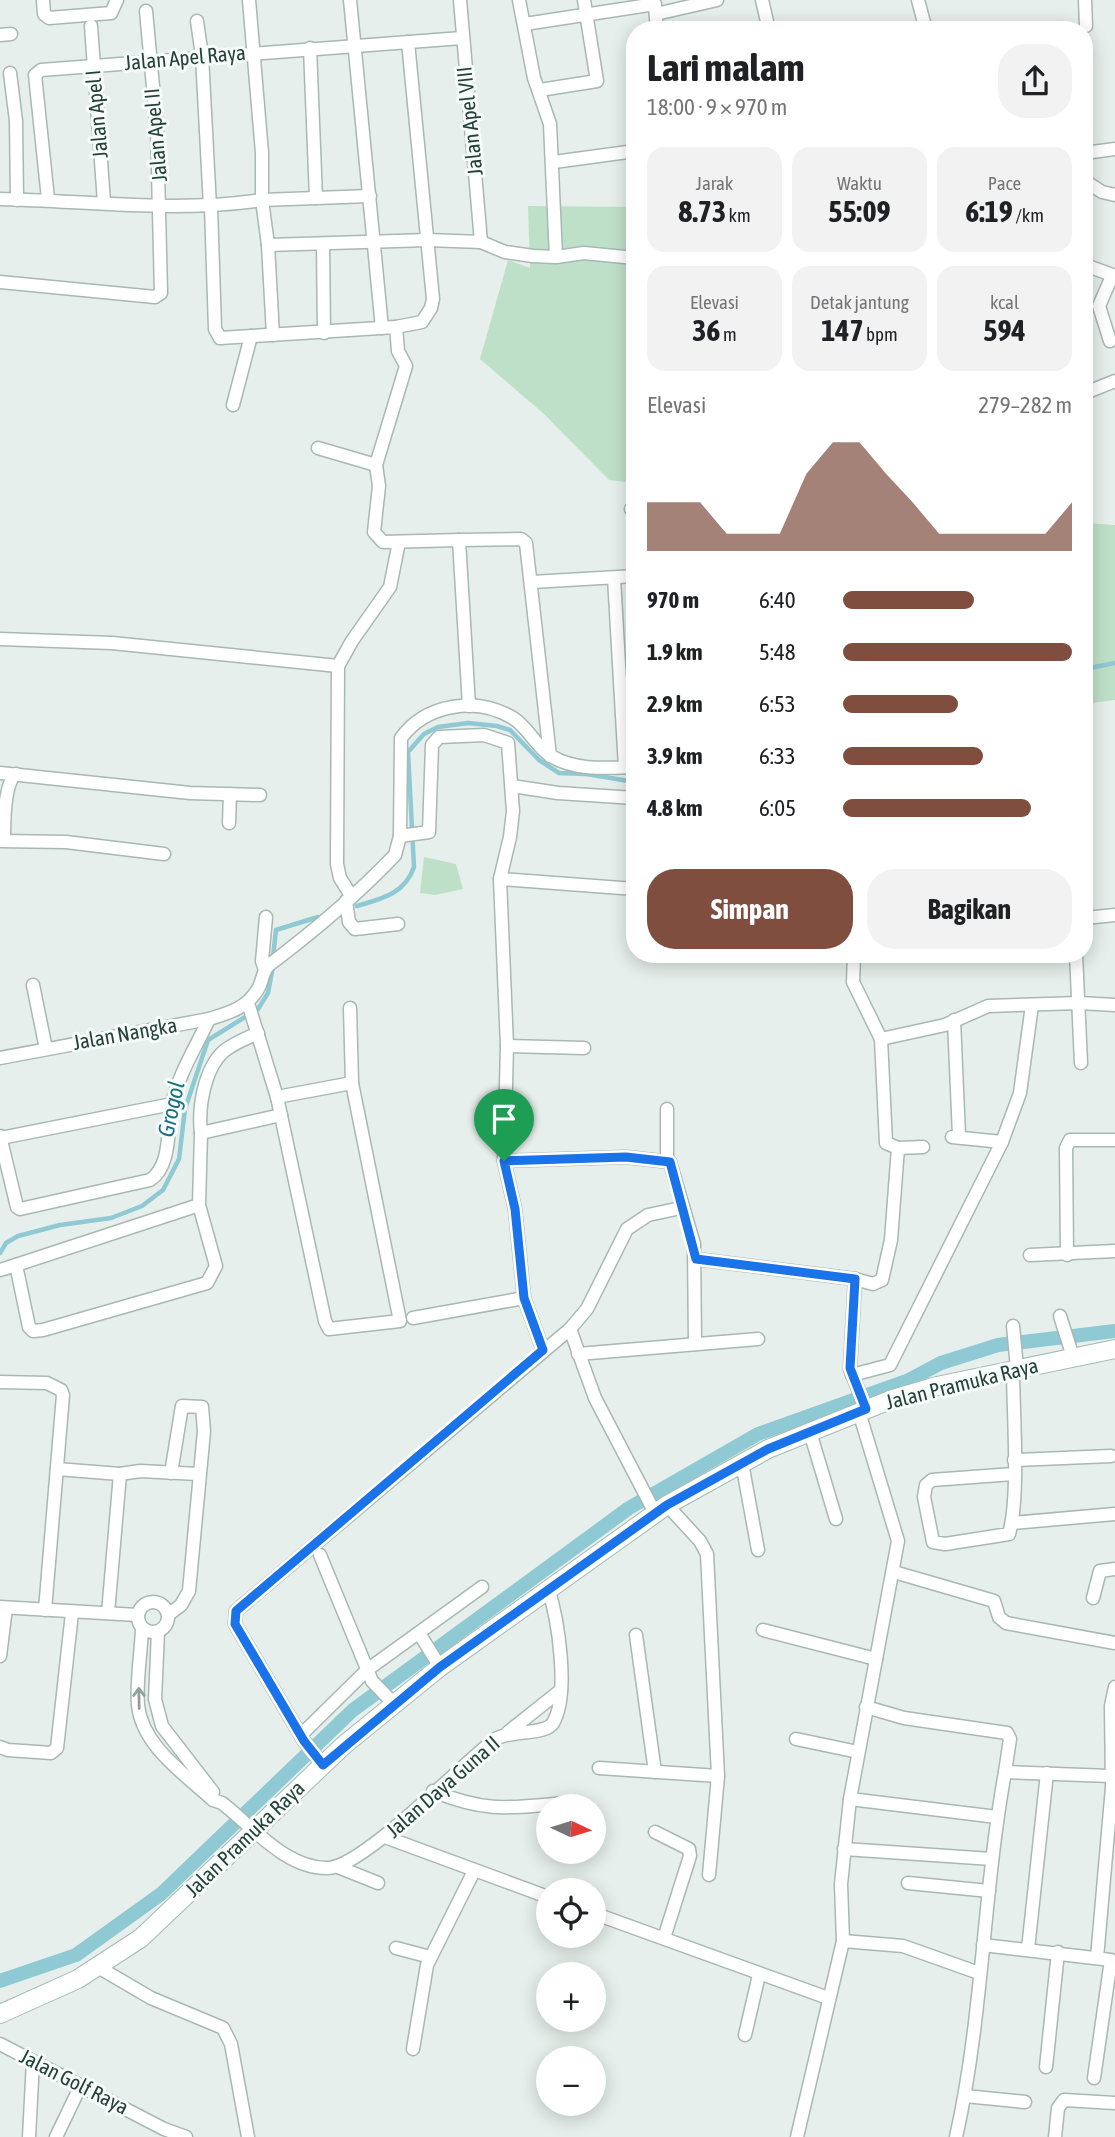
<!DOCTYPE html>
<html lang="id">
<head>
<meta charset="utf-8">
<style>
  :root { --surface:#fff; --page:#f2f2f2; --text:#202124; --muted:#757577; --accent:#7f4e3f }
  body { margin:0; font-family:"Asap Condensed",sans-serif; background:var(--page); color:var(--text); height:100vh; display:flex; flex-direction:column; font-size:26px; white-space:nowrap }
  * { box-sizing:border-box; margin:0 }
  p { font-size:23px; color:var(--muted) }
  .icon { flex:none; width:38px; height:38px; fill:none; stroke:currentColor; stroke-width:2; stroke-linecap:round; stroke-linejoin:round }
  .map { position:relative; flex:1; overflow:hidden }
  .drawer { position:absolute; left:626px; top:21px; width:467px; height:942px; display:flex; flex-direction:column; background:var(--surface); border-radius:28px; box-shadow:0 4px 18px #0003 }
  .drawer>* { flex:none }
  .needle { width:46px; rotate:94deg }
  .tools { position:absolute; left:536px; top:1794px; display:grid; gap:14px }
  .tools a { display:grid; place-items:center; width:70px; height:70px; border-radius:50%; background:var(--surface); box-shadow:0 4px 18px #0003; font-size:35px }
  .pin { position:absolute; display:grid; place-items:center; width:60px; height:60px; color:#fff; margin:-72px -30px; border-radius:50% 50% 50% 0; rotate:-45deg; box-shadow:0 0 7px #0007 }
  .pin .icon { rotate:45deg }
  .round { display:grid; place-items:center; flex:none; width:74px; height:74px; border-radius:28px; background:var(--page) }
  .head { display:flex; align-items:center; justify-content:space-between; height:119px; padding:0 21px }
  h1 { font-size:38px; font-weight:700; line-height:52px }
  .figures { display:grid; grid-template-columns:repeat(3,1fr); gap:10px; height:119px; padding:7px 21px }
  .figures div { display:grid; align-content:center; border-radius:18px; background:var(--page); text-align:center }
  .figures b { font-size:30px; font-weight:700 }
  .figures small { font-size:19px; font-weight:400 }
  .figures p { font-size:19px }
  .chart { height:196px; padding:14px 21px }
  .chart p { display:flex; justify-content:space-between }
  .chart svg { width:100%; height:126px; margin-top:7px; fill:var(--accent); opacity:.7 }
  .cta { display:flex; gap:14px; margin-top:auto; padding:14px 21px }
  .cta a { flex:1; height:80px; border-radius:28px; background:var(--accent); color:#fff; font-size:28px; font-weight:700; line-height:80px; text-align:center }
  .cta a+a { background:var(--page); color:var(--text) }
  ul { padding:0 21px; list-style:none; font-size:23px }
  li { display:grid; grid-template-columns:112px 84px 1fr; align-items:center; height:52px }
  li i { height:18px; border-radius:9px; background:var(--accent) }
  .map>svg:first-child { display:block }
  .green { fill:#bfe0c8 }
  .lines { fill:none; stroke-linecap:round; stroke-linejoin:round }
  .stream { stroke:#8ec9d4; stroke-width:4.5 }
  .canal { stroke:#8ec9d4; stroke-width:14 }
  .street-casing { stroke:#a8b8b2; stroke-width:15 }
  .secondary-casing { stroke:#a4bbb3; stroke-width:20 }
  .street { stroke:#fff; stroke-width:12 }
  .secondary { stroke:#fff; stroke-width:18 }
  .oneway { stroke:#92a09c }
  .route-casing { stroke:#fff; stroke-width:14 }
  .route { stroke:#1a73e8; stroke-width:9 }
  .labels { text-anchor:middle; stroke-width:6; stroke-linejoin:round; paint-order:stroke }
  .street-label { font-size:21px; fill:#24423a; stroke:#f7fbf9 }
  .water-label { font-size:23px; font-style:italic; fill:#1c6f80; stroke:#f7fbf9 }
</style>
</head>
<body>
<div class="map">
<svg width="1115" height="2137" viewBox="0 0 1115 2137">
  <rect width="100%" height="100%" fill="#e6efeb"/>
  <g class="green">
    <polygon points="528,206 635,207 635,483 609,480 543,413 480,359 508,260 530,268"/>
    <polygon points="1085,523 1115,525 1115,700 1085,704"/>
    <polygon points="424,857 456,864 463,889 435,895 420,893"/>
  </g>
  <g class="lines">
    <g class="stream">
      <polyline points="1085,669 1115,663"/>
      <path d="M357 906C381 899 405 894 414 867L408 752 424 734 438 727 468 723 497 726 510 730 539 760 559 773 586 774 635 782"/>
      <polyline points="273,957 276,930 318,917"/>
      <polyline points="0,1253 6,1243 18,1236 60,1225 111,1218 142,1206 163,1190 179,1159 185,1109 208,1040 258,1009 268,993 273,966"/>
    </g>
    <polyline class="canal" points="0,1981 76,1955 161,1894 353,1710 629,1508 758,1434 909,1380 941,1363 998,1345 1115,1331"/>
    <defs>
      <g id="street">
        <polyline points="43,0 44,14 49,18 111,13 117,0"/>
        <polyline points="249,0 262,153 262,200 370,196"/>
        <polyline points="350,0 382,328"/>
        <polyline points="460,0 481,242"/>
        <polyline points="519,0 534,78 550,124 556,257"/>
        <polyline points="762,0 769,30"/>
        <polyline points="918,0 926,30"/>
        <polyline points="1085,0 1086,26"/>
        <polyline points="655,7 657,30"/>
        <polyline points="656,14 717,0"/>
        <polyline points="197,21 202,56 210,207"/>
        <polyline points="525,24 655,4"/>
        <polyline points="91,26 104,202"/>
        <polyline points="0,35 11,34"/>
        <polyline points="310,48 316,198"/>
        <polyline points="10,73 16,121 17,200"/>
        <polyline points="540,90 597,81 584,0"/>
        <polyline points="1085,153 1115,149"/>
        <polyline points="554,162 635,151"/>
        <polyline points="1085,181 1102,192 1115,195"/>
        <path d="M0 199C88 201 175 213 262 200L268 245 428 240 481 242 505 252 533 256 556 257 584 253 635 258"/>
        <polyline points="48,199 35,75 41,70 462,38"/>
        <polyline points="211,207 215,329 220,338 396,327 422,322 431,308 433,299 408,42"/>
        <polyline points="323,244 324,333"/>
        <polyline points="268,245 273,335"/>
        <polyline points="1085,265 1115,276"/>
        <polyline points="0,282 155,297 161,293 157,130 146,11"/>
        <polyline points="396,327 398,351 406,366 376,465 379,486 374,532 383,542 459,540"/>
        <polyline points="1110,341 1099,306 1112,276"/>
        <polyline points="1085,393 1115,381"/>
        <polyline points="233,405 251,336"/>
        <polyline points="318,448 376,465"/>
        <polyline points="631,509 635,509"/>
        <polyline points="614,578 625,767"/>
        <polyline points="532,582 635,576"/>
        <polyline points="0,639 112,643 338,666"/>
        <polyline points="469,706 459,540 521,539 526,543 550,756"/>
        <polyline points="0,773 190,793 260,795"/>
        <polyline points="512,786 558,793 635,798"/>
        <polyline points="229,823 230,794"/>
        <polyline points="400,836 429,832 432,745 439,737 484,735 508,743 513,811 510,837 500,879 507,1046 504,1161 515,1209 524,1298 543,1350"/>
        <path d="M4 840C4 825 4 783 16 774"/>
        <polyline points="0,841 66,842 164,854"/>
        <polyline points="500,879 635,889"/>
        <polyline points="352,897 340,878 337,864 338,666 352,641 390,587 399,542"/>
        <polyline points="346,901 349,922 355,929 398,924"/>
        <polyline points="1085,918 1115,915"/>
        <polyline points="854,954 853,982 881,1039 886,1143 898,1148 923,1147"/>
        <polyline points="1076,954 1081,1063"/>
        <polyline points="265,970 262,961 266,917"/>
        <polyline points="33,985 46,1049"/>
        <polyline points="248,1003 277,1097 325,1321 329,1329 400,1321 352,1083 350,1008"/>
        <polyline points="954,1020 959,1136"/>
        <polyline points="881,1039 945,1025 988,1006 1079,1003 1115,1005"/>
        <polyline points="507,1046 584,1048"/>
        <path d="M0 1058 209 1019C229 1013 247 1008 258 989 263 981 262 971 269 965 314 931 356 896 395 855L400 836 401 738C426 704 476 696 513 718 528 727 536 747 551 756 575 771 608 768 635 767"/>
        <polyline points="277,1097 352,1083"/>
        <path d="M201 1133C198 1108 204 1069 224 1051 234 1043 247 1038 258 1033"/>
        <path d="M0 1136 17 1207 20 1209 150 1180C172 1166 167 1127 172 1104 179 1073 196 1047 209 1019"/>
        <polyline points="952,1137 1002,1142"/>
        <polyline points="1,1138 172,1104"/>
        <polyline points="667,1160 667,1109"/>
        <polyline points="504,1161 626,1157 670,1162 694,1244 695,1344"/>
        <polyline points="199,1205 16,1265 29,1327 33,1331 43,1330 207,1283 216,1266 199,1205 201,1133 281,1115"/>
        <polyline points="1030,1255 1115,1251"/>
        <polyline points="1067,1255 1066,1148 1070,1140 1115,1140"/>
        <polyline points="696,1259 855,1279 850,1369 866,1409"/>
        <polyline points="0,1270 16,1265"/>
        <polyline points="855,1279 873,1284 882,1280 891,1240 898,1148"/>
        <polyline points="1060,1316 1073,1357"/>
        <polyline points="413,1318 524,1298"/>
        <polyline points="1013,1326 1017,1368"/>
        <polyline points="570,1329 595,1398 655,1513"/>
        <polyline points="578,1354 758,1339"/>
        <path d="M1013 1369C1013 1413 1020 1495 1009 1534L945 1544 933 1542 924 1497 926 1485 932 1480 1013 1474"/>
        <polyline points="852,1375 890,1365 1002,1142 1020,1093 1032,1005"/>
        <polyline points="0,1382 47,1383 61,1390 63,1395 45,1610"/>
        <polyline points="810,1432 836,1519"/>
        <polyline points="1014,1460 1111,1456"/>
        <polyline points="742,1463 758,1550"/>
        <polyline points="57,1469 120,1474"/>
        <polyline points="667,1505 700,1541 707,1554 718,1776 709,1875"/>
        <polyline points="1012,1523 1115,1514"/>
        <polyline points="320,1555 372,1681 395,1705"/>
        <polyline points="894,1572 994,1601 999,1617 1006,1623 1115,1643"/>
        <polyline points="1093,1598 1100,1571 1115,1569"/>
        <circle cx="153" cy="1617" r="15"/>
        <polyline points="0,1607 137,1615"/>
        <polyline points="108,1613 120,1474 140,1471 198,1474"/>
        <polyline points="168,1615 181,1605 189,1591 204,1431 202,1407 182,1406 171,1473"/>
        <path d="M142 1629C141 1654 136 1681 138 1705 142 1746 185 1774 213 1800L222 1803C253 1827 286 1869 328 1868 363 1867 460 1766 494 1740 509 1729 545 1736 553 1723 570 1694 558 1619 548 1588"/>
        <polyline points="763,1630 876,1659"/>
        <polyline points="158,1632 155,1699 162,1726 213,1792"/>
        <polyline points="419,1633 440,1667"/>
        <polyline points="636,1635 655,1772"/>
        <polyline points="0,1656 6,1608"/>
        <polyline points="866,1707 904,1718 1007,1733 1010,1739 1005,1772"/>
        <polyline points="507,1733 561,1690"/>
        <polyline points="301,1735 367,1670 482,1587"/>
        <polyline points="796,1739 858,1752"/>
        <polyline points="0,1747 8,1750 51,1753 57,1748 72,1613"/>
        <polyline points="323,1765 304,1741 235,1624 236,1611 570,1329 587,1309 627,1229 648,1215 681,1208"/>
        <polyline points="599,1768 718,1776"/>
        <path d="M433 1791C487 1813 509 1808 565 1803"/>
        <polyline points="850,1799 997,1817"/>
        <polyline points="655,1832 689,1849 690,1856 664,1938"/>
        <polyline points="385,1837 548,1897"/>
        <polyline points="844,1849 992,1859"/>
        <polyline points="338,1867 378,1883"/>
        <polyline points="908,1883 989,1891"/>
        <polyline points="593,1913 828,1998"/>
        <polyline points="843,1941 903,1946 979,1973"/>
        <polyline points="983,1945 1111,1960 1094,2078"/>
        <polyline points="396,1948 430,1957"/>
        <polyline points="1028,1949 1047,1773"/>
        <polyline points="1097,1958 1112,1787 1111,1706 1115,1687"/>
        <polyline points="98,1967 151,1998 223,2028 231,2044 248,2137"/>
        <polyline points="745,2035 759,1975"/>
        <polyline points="0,2044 164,2129 186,2137"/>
        <polyline points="413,2049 427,1965 474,1871"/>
        <polyline points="1046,2067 1058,1952"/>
        <polyline points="965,2096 1025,2102"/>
        <polyline points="29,2137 33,2061"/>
        <polyline points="56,2137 81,2085"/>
        <polyline points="797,2137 843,1941 841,1884 850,1799 898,1541 859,1412"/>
        <path d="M956 2137C983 2017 983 1893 1005 1772L1110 1776"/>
        <polyline points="1055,2137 1058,2108 1064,2100 1115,2103"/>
      </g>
      <polyline id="secondary" points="0,2014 78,1979 141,1938 344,1745 440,1667 667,1505 768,1449 890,1400 937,1386 1115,1349"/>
    </defs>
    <use href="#street" class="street-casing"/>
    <use href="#secondary" class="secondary-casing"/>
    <use href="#street" class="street"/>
    <use href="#secondary" class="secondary"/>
  </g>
  <defs><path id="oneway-shaft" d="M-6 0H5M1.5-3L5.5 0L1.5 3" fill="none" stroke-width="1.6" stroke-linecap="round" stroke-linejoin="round" transform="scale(1.75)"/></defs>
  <use class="oneway" href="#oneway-shaft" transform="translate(139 1698) rotate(-91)"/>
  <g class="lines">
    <defs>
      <polygon id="route" points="626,1157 670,1162 696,1259 855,1279 850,1368 866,1409 768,1449 667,1505 440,1667 323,1765 304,1741 235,1624 236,1611 543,1350 524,1298 515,1209 504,1161"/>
    </defs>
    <use href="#route" class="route-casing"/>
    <use href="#route" class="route"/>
  </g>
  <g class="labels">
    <g class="street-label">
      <text transform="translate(185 58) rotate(-5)" y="7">Jalan Apel Raya</text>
      <text transform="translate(97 114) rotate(-95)" y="7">Jalan Apel I</text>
      <text transform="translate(470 121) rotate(-96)" y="7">Jalan Apel VIII</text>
      <text transform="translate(156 135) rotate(-95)" y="7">Jalan Apel II</text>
      <text transform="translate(125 1034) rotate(-10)" y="7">Jalan Nangka</text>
      <text transform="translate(962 1384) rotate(-14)" y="7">Jalan Pramuka Raya</text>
      <text transform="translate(443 1787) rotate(-41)" y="7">Jalan Daya Guna II</text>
      <text transform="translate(245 1839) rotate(-44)" y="7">Jalan Pramuka Raya</text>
      <text transform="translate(74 2082) rotate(27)" y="7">Jalan Golf Raya</text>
    </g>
    <g class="water-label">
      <text transform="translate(171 1109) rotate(-78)" y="8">Grogol</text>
    </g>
  </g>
</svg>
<div class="tools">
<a><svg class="needle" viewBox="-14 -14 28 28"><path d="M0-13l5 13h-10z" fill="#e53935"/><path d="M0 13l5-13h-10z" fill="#757577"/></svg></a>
<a><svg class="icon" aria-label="locate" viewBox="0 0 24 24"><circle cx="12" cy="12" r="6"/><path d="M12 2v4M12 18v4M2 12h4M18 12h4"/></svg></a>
<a>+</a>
<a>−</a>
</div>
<div class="pin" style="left:504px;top:1161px;background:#1e9e55"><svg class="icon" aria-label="arrive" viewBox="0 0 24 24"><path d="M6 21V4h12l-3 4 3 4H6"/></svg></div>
<section class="drawer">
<div class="head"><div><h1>Lari malam</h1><p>18:00 · 9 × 970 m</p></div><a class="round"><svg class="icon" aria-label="share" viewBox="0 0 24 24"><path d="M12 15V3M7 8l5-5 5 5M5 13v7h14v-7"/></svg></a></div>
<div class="figures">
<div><p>Jarak</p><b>8.73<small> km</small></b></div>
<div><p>Waktu</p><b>55:09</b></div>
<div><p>Pace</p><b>6:19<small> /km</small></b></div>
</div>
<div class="figures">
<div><p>Elevasi</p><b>36<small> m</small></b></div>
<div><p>Detak jantung</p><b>147<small> bpm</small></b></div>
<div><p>kcal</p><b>594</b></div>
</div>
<div class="chart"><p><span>Elevasi</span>279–282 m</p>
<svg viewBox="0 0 160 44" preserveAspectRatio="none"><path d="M0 44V27L10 27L20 27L30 38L40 38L50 38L60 17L70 6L80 6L90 17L100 27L110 38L120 38L130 38L140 38L150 38L160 27V44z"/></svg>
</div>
<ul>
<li><b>970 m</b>6:40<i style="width:57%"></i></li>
<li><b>1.9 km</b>5:48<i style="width:100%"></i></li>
<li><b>2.9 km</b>6:53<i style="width:50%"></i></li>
<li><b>3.9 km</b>6:33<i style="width:61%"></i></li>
<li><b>4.8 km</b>6:05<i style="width:82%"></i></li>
</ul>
<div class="cta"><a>Simpan</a><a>Bagikan</a></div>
</section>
</div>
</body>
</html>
